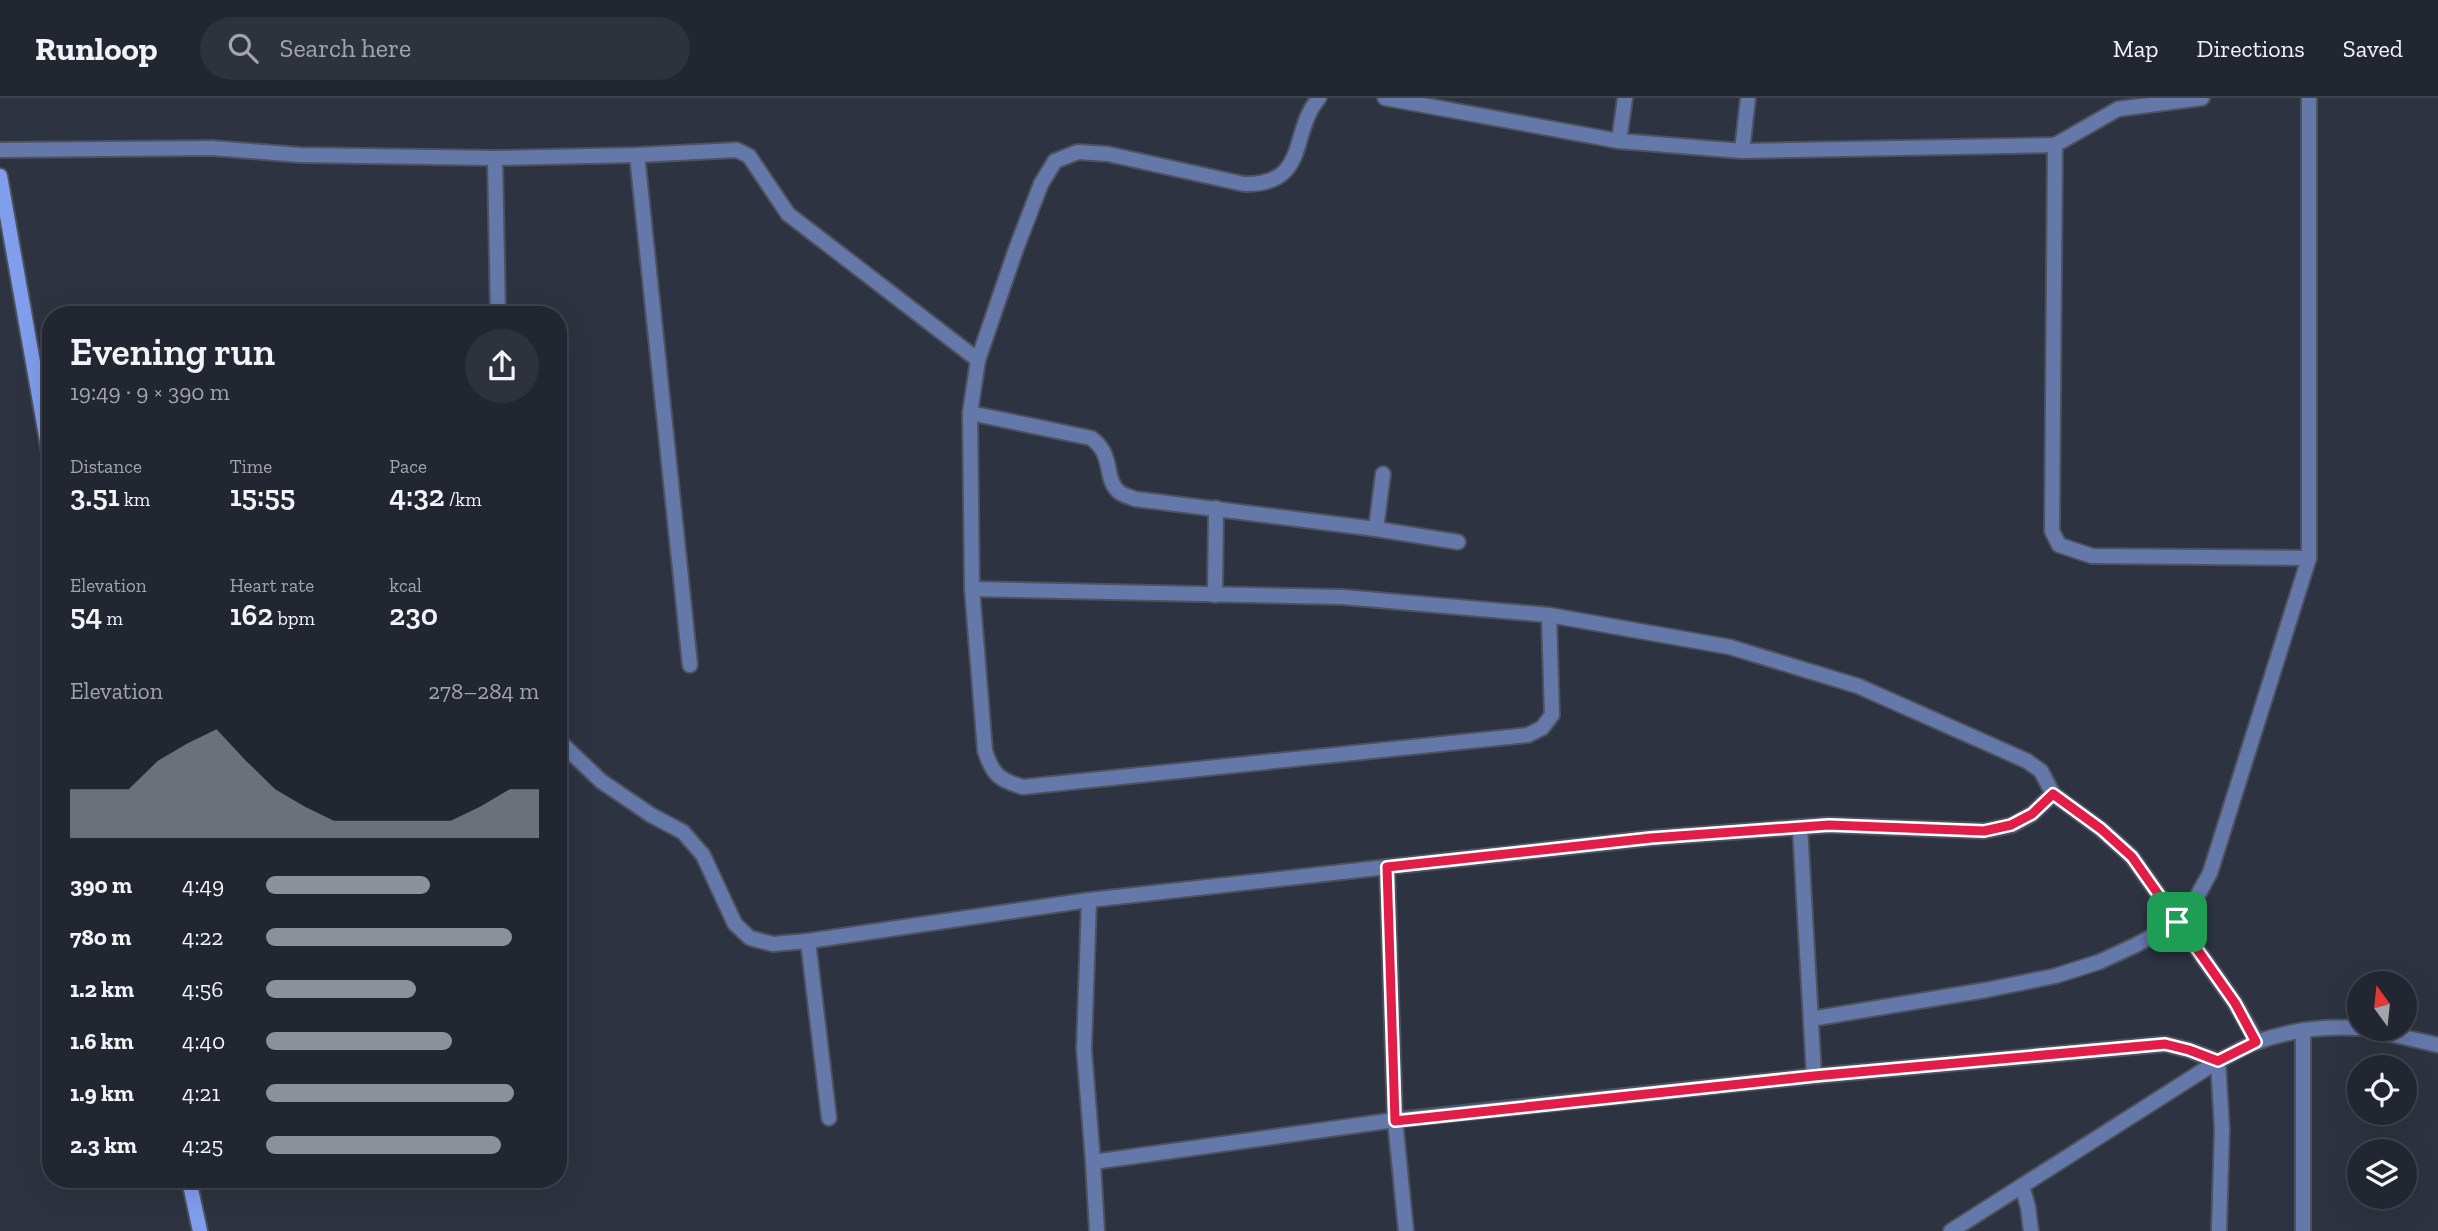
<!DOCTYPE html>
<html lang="en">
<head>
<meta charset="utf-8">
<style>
  :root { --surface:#222630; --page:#2e323c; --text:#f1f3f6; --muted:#a2a5ab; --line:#3f434c; --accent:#8c9099 }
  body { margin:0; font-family:"Zilla Slab",serif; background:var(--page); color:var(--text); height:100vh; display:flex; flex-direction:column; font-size:26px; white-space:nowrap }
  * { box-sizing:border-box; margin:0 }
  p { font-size:23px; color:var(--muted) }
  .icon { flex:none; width:38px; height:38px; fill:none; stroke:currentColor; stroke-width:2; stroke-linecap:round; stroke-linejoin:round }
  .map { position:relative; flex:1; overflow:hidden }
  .panel { position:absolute; left:42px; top:208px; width:525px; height:882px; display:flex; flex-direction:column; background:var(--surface); border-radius:28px; box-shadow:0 7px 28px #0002,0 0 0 2px var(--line) }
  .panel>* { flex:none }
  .needle { width:46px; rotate:345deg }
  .buttons { position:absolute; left:2347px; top:873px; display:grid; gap:14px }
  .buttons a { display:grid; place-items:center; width:70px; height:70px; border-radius:50%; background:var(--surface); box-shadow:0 7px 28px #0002,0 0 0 2px var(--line); font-size:35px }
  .pin { position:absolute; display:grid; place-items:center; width:60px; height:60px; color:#fff; margin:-30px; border-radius:14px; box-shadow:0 4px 10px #0006 }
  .round { display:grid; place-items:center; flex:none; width:74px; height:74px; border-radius:37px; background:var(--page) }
  .summary { display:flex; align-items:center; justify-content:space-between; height:119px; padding:0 28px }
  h1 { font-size:38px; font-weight:600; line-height:52px }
  .figures { display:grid; grid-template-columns:repeat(3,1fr); gap:10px; height:119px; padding:7px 28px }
  .figures div { display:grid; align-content:center }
  .figures b { font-size:30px; font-weight:600 }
  .figures small { font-size:19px; font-weight:400 }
  .figures p { font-size:19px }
  .chart { height:196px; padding:14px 28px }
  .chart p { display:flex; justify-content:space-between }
  .chart svg { width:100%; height:126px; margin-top:7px; fill:var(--accent); opacity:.7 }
  ul { padding:0 28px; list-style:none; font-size:23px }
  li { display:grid; grid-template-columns:112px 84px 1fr; align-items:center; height:52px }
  li i { height:18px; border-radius:9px; background:var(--accent) }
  header { display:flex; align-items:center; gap:42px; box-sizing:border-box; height:98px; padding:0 35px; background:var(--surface); border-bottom:2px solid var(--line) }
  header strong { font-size:33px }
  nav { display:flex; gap:38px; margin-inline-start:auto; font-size:24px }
  .search { width:490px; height:63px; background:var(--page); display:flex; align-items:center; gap:18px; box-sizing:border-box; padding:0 24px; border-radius:38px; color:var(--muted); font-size:26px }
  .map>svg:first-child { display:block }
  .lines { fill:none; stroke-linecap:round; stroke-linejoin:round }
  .minor-casing { stroke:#4c525e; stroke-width:18 }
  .secondary-casing { stroke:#4c525e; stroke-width:18 }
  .minor { stroke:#6578aa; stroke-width:14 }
  .secondary { stroke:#819eed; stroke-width:14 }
  .route-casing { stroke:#fff; stroke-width:14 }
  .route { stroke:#e11d48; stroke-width:9 }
</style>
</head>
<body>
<header>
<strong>Runloop</strong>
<div class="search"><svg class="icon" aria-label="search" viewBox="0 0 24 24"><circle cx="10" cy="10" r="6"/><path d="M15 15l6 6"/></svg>Search here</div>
<nav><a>Map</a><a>Directions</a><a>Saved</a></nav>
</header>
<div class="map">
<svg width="2438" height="1133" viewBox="0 0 2438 1133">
  <rect width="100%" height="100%" fill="#2d3340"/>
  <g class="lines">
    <defs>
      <g id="minor">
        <polyline points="1385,0 1619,43 1742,53 2055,47"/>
        <polyline points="2202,0 2118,11 2055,47 2052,433 2059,447 2092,458 2309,460"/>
        <polyline points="1619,43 1625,0"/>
        <polyline points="0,52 212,50 300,57 495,60 637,57 737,52 749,58 788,116 978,262 970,315 972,491"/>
        <polyline points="1742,53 1748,0"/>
        <polyline points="637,57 690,567"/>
        <polyline points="495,60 498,217"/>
        <path d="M978 262 1016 151 1041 86 1055 63 1078 54 1108 56 1244 86C1310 87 1289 35 1319 0"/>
        <path d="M970 315 1091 340C1115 357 1103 380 1119 394 1123 397 1130 399 1135 401L1376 431 1458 444"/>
        <polyline points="1376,431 1383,376"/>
        <polyline points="1215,497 1216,410"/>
        <path d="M1549 517 1552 617 1542 630 1528 637 1023 689C999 682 993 677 985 653L972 491 1343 499 1549 517 1730 549 1858 588 2027 663 2041 673 2053 696"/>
        <polyline points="558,642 601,683 651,717 683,734 703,757 735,826 750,840 773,846 808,843"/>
        <polyline points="1800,729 1814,978"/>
        <polyline points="1811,921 1986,892 2055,878 2099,864 2136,847 2177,824 2194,804 2210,775 2309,460 2309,0"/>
        <polyline points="2368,931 2438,947"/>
        <polyline points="2218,963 2222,1031 2219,1133"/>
        <polyline points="829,1020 808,843 1089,802"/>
        <polyline points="1093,1064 1084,951 1089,802 1387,769"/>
        <polyline points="2022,1088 2028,1109 2031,1133"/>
        <polyline points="1097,1133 1093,1064 1395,1022 1814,978 2165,946 2189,952 2218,963"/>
        <polyline points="1406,1133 1395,1022 1387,769 1651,740 1829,727 1984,733 2012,727 2032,716 2053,696 2101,731 2132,759 2235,905 2257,944"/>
        <path d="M1951 1133 2218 963C2231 957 2244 948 2257 944 2290 932 2325 928 2359 930"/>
        <polyline points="2303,1133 2303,932"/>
      </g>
      <g id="secondary">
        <polyline points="0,78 51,366"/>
        <polyline points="189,1082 200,1133"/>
      </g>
    </defs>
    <use href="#minor" class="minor-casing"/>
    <use href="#secondary" class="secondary-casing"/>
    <use href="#minor" class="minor"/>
    <use href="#secondary" class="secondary"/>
  </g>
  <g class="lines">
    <defs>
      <polygon id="route" points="2053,696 2101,731 2132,759 2235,905 2256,944 2218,963 2189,952 2165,946 1814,978 1395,1023 1387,769 1651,740 1829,727 1984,733 2011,727 2032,716"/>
    </defs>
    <use href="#route" class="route-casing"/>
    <use href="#route" class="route"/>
  </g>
</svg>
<div class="buttons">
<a><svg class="needle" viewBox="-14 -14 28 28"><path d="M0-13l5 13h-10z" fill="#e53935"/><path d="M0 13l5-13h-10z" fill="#a2a5ab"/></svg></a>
<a><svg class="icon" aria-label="locate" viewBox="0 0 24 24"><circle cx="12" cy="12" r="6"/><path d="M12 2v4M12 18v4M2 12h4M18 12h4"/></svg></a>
<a><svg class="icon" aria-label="layers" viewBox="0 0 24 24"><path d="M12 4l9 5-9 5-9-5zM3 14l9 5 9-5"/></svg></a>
</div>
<div class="pin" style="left:2177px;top:824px;background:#1e9e55"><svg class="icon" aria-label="arrive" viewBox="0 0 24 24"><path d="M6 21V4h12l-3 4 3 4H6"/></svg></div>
<section class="panel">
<div class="summary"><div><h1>Evening run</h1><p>19:49 · 9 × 390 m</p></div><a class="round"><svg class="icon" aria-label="share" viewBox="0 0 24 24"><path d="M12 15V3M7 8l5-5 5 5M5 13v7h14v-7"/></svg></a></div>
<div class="figures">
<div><p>Distance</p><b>3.51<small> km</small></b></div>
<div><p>Time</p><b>15:55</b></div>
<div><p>Pace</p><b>4:32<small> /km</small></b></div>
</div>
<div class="figures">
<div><p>Elevation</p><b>54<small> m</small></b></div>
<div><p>Heart rate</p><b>162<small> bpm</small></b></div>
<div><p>kcal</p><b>230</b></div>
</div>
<div class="chart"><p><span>Elevation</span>278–284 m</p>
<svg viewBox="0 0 160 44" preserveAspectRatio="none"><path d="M0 44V27L10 27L20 27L30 17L40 11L50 6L60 17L70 27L80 33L90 38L100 38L110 38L120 38L130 38L140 33L150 27L160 27V44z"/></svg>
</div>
<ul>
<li><b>390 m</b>4:49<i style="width:60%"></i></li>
<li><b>780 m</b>4:22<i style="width:90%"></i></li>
<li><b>1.2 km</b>4:56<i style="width:55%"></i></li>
<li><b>1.6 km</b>4:40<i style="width:68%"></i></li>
<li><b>1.9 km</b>4:21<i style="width:91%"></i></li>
<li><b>2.3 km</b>4:25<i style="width:86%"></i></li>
</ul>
</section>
</div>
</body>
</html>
